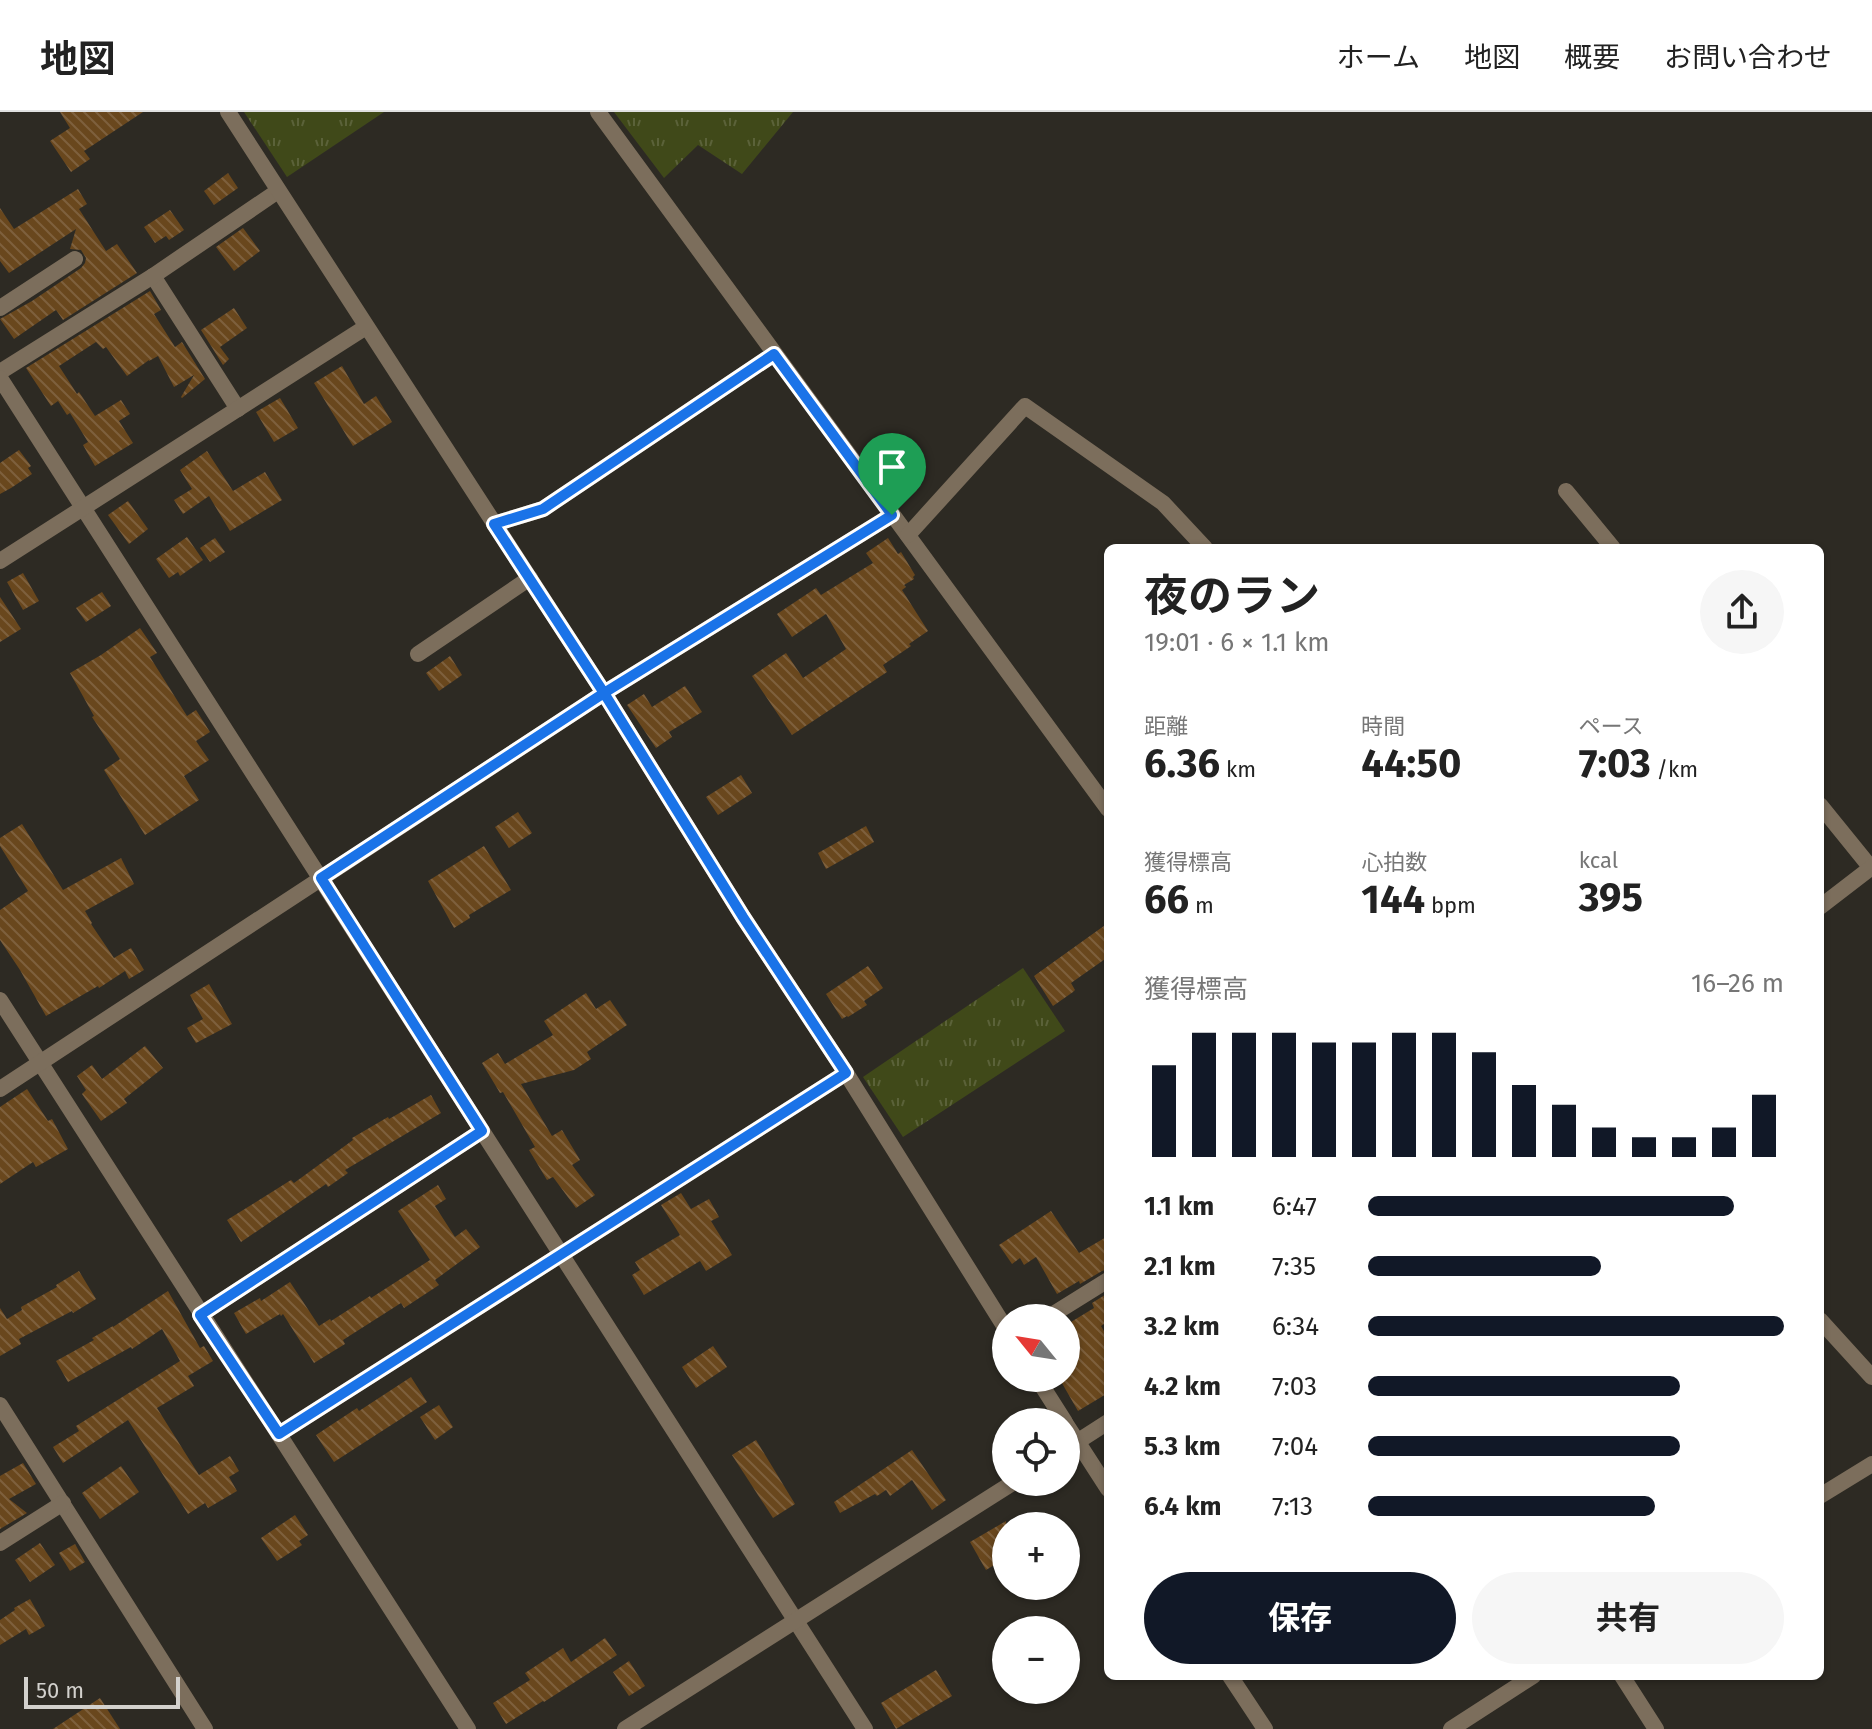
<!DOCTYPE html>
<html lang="ja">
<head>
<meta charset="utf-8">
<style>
  :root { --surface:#fff; --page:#f6f6f6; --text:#222; --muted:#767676; --line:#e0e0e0; --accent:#111827 }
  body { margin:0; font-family:"Fira Sans","Noto Sans JP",sans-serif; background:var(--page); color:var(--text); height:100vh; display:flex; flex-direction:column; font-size:30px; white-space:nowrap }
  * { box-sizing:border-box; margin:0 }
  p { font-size:26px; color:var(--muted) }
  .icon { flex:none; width:44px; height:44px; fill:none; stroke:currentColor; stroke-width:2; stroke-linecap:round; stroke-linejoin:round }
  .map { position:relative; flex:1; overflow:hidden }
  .sheet { position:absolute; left:1104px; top:432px; width:720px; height:1136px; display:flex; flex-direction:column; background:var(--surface); border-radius:12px; box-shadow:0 2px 6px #0004 }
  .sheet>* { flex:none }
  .needle { width:52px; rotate:300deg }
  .buttons { position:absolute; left:992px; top:1192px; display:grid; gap:16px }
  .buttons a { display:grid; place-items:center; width:88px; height:88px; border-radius:50%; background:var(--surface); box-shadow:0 2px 6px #0004; font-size:40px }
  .scale { position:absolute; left:24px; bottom:20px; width:156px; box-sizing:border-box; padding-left:8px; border:4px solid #d3d1cd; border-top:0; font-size:22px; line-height:28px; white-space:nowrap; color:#d3d1cd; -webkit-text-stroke:6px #2d2a23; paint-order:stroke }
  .pin { position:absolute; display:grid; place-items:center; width:68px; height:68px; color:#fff; margin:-82px -34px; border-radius:50% 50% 50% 0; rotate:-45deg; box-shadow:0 0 8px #0007 }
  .pin .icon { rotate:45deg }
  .round { display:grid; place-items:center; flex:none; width:84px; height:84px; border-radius:42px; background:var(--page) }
  .headline { display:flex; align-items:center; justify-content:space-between; height:136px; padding:0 40px }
  h1 { font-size:44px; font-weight:700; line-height:60px }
  .figures { display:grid; grid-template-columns:repeat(3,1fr); gap:12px; height:136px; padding:8px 40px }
  .figures div { display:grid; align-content:center }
  .figures b { font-size:40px; font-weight:700 }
  .figures small { font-size:22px; font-weight:400 }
  .figures p { font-size:22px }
  .chart { height:224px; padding:16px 40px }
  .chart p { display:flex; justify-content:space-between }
  .chart svg { width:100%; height:144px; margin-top:8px; stroke:var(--accent); stroke-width:6 }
  .button { display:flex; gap:16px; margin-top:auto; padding:16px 40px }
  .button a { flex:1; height:92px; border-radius:48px; background:var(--accent); color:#fff; font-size:32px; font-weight:700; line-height:92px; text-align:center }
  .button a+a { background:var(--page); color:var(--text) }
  ul { padding:0 40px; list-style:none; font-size:26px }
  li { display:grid; grid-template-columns:128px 96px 1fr; align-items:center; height:60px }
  li i { height:20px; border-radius:10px; background:var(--accent) }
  header { display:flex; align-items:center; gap:48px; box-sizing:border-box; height:112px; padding:0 40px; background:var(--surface); border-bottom:2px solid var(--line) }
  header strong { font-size:38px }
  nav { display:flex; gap:44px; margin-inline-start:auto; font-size:28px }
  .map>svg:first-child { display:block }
  .grass { fill:url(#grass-tufts) }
  .building { fill:url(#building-back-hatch) }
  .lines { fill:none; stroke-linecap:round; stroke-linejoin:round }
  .minor { stroke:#7c6e5c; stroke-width:16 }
  .tertiary { stroke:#7c6e5c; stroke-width:16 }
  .route-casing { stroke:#fff; stroke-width:16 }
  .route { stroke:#1a73e8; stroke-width:10 }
</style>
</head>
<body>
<header>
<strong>地図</strong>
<nav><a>ホーム</a><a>地図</a><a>概要</a><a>お問い合わせ</a></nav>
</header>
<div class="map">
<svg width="1872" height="1617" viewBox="0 0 1872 1617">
  <defs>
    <pattern id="grass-tufts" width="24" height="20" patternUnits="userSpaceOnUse" patternTransform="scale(2)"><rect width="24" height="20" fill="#404919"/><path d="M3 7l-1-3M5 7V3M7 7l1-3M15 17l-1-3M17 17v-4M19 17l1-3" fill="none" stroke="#5b6239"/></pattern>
    <pattern id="building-back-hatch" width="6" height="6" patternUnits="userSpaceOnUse" patternTransform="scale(2)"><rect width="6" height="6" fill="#69471d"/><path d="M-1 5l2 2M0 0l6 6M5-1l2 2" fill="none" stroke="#7e603d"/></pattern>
  </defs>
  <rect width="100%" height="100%" fill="#2d2a23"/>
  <g class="grass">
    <polygon points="244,0 384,0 287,65"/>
    <polygon points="614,0 793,0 742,62 698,33 664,66"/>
    <polygon points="1023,856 1065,919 903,1025 863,965"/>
  </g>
  <g class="building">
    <polygon points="60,0 143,0 84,39 90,47 71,60 50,29 70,16"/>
    <polygon points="228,61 238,76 214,93 204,79"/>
    <polygon points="78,77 87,92 79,97 106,139 117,132 137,161 63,208 56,198 14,227 0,207 32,189 81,156 85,151 86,146 81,138 70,137 76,117 9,161 0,149 0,96 14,117"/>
    <polygon points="170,98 184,118 169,128 166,124 155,131 144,115"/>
    <polygon points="243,116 260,139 234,159 216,135"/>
    <polygon points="150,179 161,198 154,202 175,235 182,230 205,267 182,286 181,285 194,263 174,275 158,244 149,249 149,248 127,264 106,235 103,237 96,230 59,254 77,282 79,280 95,304 121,288 130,302 119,309 133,331 95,354 83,333 88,330 70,301 67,303 58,289 51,294 26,256"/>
    <polygon points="234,196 247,216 220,235 229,247 223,253 201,218"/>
    <polygon points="342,254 364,292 376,284 392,310 353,334 314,271"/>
    <polygon points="280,286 298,316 274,330 256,300"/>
    <polygon points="19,338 31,354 28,356 32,362 11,376 0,382 0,351"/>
    <polygon points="207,339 233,379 265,360 282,388 230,419 209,384 183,402 174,388 192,377 180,358"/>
    <polygon points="128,389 148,417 129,432 108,403"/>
    <polygon points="187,425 203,448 180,464 178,460 169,466 156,447"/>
    <polygon points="215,426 225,440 210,450 200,436"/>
    <polygon points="888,426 898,442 901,440 915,463 913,465 914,467 904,473 906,475 902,478 928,519 909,532 911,534 883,553 887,560 792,623 752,564 786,541 803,566 846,537 826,502 792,525 777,502 816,476 821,483 873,451 866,441"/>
    <polygon points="23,461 39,489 23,498 7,470"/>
    <polygon points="102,480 111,494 86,510 76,496"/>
    <polygon points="0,485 21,517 0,530"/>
    <polygon points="140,516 157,541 150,545 187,604 196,598 210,620 196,629 209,648 184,664 199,688 145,723 104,658 120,647 92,605 94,604 70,561 101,543"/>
    <polygon points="450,544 462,563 439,579 426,561"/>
    <polygon points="685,574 702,600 669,620 672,625 656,636 627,593 644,582 652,595"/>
    <polygon points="741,663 752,681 718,703 706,685"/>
    <polygon points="518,700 532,721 509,736 495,715"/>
    <polygon points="22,712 63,778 121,746 134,772 85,799 92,811 91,812 114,846 131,836 144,858 129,867 125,859 99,876 98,874 46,904 20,858 0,828 0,798 28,779 0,734 0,726"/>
    <polygon points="866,714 874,730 826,757 818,741"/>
    <polygon points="484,734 511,778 469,803 470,806 454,816 428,769"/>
    <polygon points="1108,811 1108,845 1071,871 1075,878 1073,880 1053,894 1034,864"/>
    <polygon points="868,854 883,876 864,889 867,893 848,905 847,904 842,907 826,882"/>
    <polygon points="209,872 232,912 196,931 187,916 203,907 190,883"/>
    <polygon points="586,881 596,897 610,888 627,913 587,940 591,947 574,958 521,972 552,1024 562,1018 580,1048 572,1053 595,1083 576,1096 553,1065 547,1068 529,1038 535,1035 503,980 500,981 482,951 498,941 505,952 553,923 544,909"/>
    <polygon points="145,934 163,956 124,987 127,991 101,1009 82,982 86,978 77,964 92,953 102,967"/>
    <polygon points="27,977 48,1009 52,1007 68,1037 36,1055 33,1050 0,1072 0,995"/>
    <polygon points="431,983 441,1001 345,1058 348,1061 328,1075 326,1072 241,1130 227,1108 291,1068 294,1071 353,1028 352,1026 388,1005 389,1007"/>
    <polygon points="438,1073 446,1087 435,1094 455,1125 466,1117 480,1135 435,1168 439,1173 404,1196 401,1191 343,1228 345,1232 314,1251 283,1202 281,1204 280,1202 246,1222 234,1201 260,1186 261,1189 290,1170 319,1214 330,1207 331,1209 370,1184 371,1186 430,1148 398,1099"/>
    <polygon points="681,1081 691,1097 709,1087 719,1105 711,1109 732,1143 706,1159 700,1149 644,1183 632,1163 640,1158 635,1150 680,1123 661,1093"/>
    <polygon points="1051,1099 1079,1141 1108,1124 1108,1157 1102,1159 1080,1172 1079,1169 1057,1182 1036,1145 1024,1153 1020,1146 1012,1152 999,1133"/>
    <polygon points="79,1159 96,1187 73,1201 72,1199 19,1227 21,1232 0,1244 0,1196 7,1207 22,1198 21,1195 57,1175 56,1173"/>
    <polygon points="168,1179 200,1236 204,1234 213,1249 188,1264 194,1274 157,1296 199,1363 230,1344 239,1359 229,1365 237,1379 208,1396 205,1391 188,1402 128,1308 63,1351 53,1335 79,1319 76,1314 180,1249 162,1217 132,1237 131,1235 68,1270 56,1249 94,1228 92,1226 113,1214 113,1215"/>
    <polygon points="1108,1181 1108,1220 1104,1212 1101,1214 1108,1226 1108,1281 1078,1299 1059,1266 1066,1266 1066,1213 1094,1196 1092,1191"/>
    <polygon points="713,1234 727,1255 696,1276 682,1255"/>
    <polygon points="411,1265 427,1290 334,1350 316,1323 357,1296 359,1299"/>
    <polygon points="439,1293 453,1315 435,1328 420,1305"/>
    <polygon points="756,1328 795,1392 773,1406 732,1343"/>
    <polygon points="912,1338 946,1388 932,1398 912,1368 890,1384 886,1378 877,1384 875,1382 840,1401 834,1390"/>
    <polygon points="23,1351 36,1372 9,1387 27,1401 0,1417 0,1364"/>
    <polygon points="121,1354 139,1380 100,1407 82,1381"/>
    <polygon points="295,1403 308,1423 299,1429 302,1433 277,1449 261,1426"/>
    <polygon points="1006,1409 1006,1446 986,1458 970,1430"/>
    <polygon points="40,1431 55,1453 30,1470 15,1448"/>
    <polygon points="75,1432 85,1450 70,1459 59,1441"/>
    <polygon points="30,1487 45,1514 29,1523 26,1517 0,1533 0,1508 15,1498 14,1496"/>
    <polygon points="605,1526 617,1543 544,1590 543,1589 506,1612 493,1591 530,1568 525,1561 563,1536 571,1550"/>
    <polygon points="629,1549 645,1574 629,1584 613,1560"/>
    <polygon points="936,1558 952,1584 896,1617 881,1591"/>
    <polygon points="100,1586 120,1617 53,1617"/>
  </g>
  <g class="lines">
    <g class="minor">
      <polyline points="598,0 1108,697"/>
      <polyline points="153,164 238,297"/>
      <polyline points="0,196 75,147"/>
      <polyline points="0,260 153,164 278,79"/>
      <polyline points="0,266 865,1617"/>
      <polyline points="1566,379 1613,436"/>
      <polyline points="494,412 543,397 774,242"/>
      <polyline points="908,423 1025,294 1163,391 1205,436"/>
      <polyline points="0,449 366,215"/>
      <polyline points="418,542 530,466"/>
      <polyline points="1820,693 1871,756"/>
      <polyline points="1820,795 1872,755"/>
      <polyline points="0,888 468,1617"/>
      <polyline points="200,1203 482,1019"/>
      <polyline points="1047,1206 1108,1168"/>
      <polyline points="1820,1208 1872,1265"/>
      <polyline points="0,1293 205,1617"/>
      <polyline points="279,1322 846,961"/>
      <polyline points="1066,1337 1108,1310"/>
      <polyline points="1820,1384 1872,1352"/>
      <polyline points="0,1431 63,1391"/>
      <polyline points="1622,1564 1656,1617"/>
      <polyline points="625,1617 1014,1370"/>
      <polyline points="1451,1617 1533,1564"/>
    </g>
    <g class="tertiary">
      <polyline points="228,0 604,581 743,805 846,961 1006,1217"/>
      <polyline points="0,977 604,581 892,403"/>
      <polyline points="1037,1266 1065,1310"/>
      <polyline points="1066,1312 1108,1377"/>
      <polyline points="1230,1564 1265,1617"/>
    </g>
  </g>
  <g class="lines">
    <defs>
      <polyline id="route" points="892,403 604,581 321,766 482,1019 200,1203 279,1322 846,961 743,805 604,581 494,412 543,397 774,242 892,403"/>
    </defs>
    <use href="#route" class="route-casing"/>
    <use href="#route" class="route"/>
  </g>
</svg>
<div class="buttons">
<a><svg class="needle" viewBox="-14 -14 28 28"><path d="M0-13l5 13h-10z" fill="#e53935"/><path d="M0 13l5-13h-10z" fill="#767676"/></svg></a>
<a><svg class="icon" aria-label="locate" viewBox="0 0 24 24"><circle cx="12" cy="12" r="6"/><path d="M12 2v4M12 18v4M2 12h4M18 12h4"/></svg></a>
<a>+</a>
<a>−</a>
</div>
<div class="scale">50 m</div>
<div class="pin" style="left:892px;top:403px;background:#1e9e55"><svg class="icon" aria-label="arrive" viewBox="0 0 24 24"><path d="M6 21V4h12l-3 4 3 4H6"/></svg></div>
<section class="sheet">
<div class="headline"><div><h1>夜のラン</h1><p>19:01 · 6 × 1.1 km</p></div><a class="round"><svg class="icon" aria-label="share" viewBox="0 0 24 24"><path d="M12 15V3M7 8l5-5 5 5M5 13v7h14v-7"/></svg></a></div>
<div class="figures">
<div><p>距離</p><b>6.36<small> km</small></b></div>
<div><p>時間</p><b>44:50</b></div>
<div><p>ペース</p><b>7:03<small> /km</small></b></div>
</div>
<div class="figures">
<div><p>獲得標高</p><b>66<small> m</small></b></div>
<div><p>心拍数</p><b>144<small> bpm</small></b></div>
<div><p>kcal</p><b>395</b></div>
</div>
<div class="chart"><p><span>獲得標高</span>16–26 m</p>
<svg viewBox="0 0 160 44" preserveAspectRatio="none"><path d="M5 44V16M15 44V6M25 44V6M35 44V6M45 44V9M55 44V9M65 44V6M75 44V6M85 44V12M95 44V22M105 44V28M115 44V35M125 44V38M135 44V38M145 44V35M155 44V25"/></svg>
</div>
<ul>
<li><b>1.1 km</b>6:47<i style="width:88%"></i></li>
<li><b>2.1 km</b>7:35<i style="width:56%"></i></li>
<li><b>3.2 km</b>6:34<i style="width:100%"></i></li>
<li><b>4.2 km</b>7:03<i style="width:75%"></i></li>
<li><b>5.3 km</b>7:04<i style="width:75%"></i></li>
<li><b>6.4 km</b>7:13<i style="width:69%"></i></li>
</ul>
<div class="button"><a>保存</a><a>共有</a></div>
</section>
</div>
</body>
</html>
